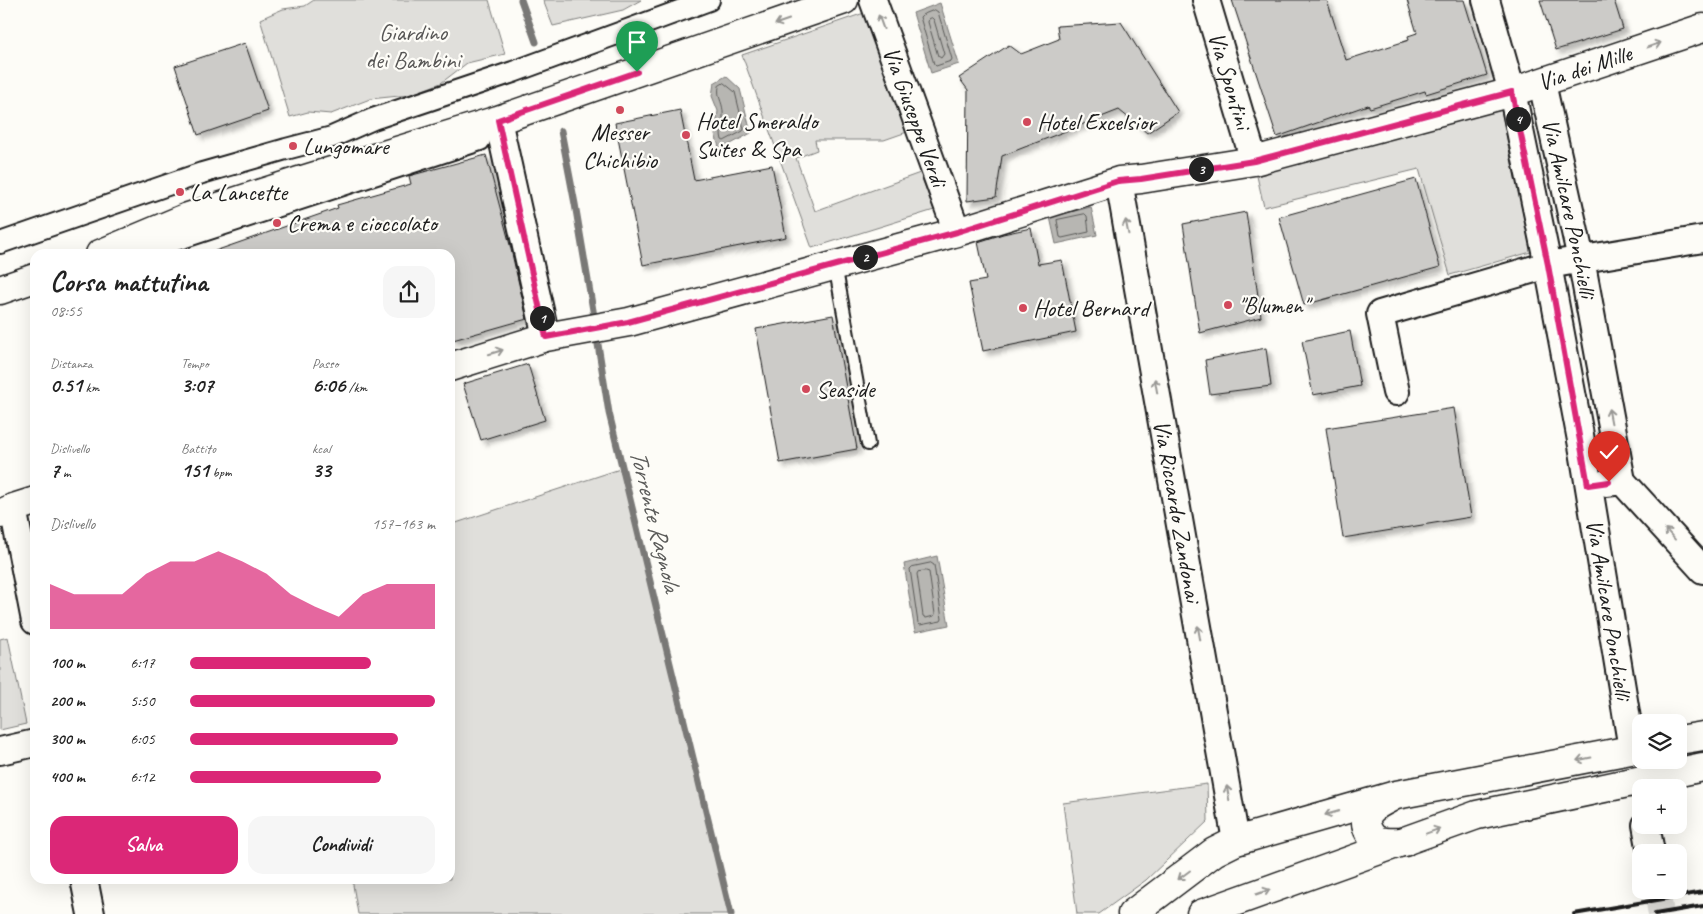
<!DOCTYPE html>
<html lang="it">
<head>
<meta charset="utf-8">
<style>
  :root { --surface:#fff; --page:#f6f6f6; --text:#222; --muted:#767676; --accent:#db2777 }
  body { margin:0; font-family:Caveat,sans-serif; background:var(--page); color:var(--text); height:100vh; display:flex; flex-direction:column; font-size:19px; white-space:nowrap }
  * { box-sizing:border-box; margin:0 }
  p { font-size:16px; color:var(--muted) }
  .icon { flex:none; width:28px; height:28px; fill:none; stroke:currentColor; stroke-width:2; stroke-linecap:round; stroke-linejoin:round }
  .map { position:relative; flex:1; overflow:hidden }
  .side { position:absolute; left:30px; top:249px; width:425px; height:635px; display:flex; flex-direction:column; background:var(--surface); border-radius:15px; box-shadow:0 5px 20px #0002 }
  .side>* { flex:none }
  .buttons { position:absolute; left:1632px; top:714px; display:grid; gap:10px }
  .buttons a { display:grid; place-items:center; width:55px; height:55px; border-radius:10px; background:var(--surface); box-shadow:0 5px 20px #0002; font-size:25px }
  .pin { position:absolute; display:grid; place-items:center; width:42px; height:42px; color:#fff; margin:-51px -21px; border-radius:50% 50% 50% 0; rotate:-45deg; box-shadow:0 0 5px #0007 }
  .pin .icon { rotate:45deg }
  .km { position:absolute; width:25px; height:25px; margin:-12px; border-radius:50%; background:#222; color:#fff; font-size:14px; line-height:25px; text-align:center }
  .round { display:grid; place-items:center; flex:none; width:52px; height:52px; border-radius:15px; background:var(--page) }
  .overview { display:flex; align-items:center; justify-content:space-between; height:85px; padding:0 20px }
  h1 { font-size:28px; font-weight:700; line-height:38px }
  .stats { display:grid; grid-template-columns:repeat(3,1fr); gap:8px; height:85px; padding:5px 20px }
  .stats div { display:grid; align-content:center }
  .stats b { font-size:21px; font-weight:700 }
  .stats small { font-size:14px; font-weight:400 }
  .stats p { font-size:14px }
  .chart { height:140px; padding:10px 20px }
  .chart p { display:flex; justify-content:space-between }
  .chart svg { width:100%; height:90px; margin-top:5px; fill:var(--accent); opacity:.7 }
  .cta { display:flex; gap:10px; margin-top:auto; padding:10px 20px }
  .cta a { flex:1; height:58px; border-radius:15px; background:var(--accent); color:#fff; font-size:20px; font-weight:700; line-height:58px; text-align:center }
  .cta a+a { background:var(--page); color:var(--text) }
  ul { padding:0 20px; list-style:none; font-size:16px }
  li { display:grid; grid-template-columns:80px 60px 1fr; align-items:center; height:38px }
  li i { height:12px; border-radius:6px; background:var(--accent) }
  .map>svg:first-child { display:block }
  .green { fill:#e0dfdb; stroke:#7e7e7c }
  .water { fill:#b7b6b2; stroke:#797876 }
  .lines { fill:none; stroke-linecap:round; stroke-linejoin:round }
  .shore { stroke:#5a5a58; stroke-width:1 }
  .stream { stroke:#797876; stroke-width:7 }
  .building { fill:#cccbc8; stroke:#1c1c1c; filter:url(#shadow) }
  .minor-tunnel { stroke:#dbdad6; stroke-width:26; stroke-dasharray:26 13; stroke-linecap:butt }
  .service-casing { stroke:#1c1c1c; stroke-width:16 }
  .pedestrian-casing { stroke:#1c1c1c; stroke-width:24 }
  .minor-casing { stroke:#1c1c1c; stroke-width:30 }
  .tertiary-casing { stroke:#1c1c1c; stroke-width:31 }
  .service { stroke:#fdfcf7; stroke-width:12 }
  .pedestrian { stroke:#fdfcf7; stroke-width:20 }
  .minor { stroke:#fdfcf7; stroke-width:26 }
  .tertiary { stroke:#fdfcf7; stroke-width:28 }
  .rail { stroke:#1c1c1c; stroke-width:4 }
  .oneway { stroke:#989794 }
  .route-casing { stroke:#fff; stroke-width:10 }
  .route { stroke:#db2777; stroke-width:6 }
  .poi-dot { fill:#d1495b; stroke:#fdfcf7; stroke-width:2 }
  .labels { text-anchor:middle; stroke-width:4.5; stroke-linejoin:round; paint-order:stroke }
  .park-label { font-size:24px; fill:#575655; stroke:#fdfcf7 }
  .street-label { font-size:24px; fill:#1c1c1c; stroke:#fdfcf7 }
  .poi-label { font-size:24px; fill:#1c1c1c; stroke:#fdfcf7; text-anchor:start }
  .water-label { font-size:25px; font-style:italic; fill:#5a5a58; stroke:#fdfcf7 }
</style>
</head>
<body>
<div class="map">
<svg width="1703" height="914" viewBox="0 0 1703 914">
  <defs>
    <filter id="shadow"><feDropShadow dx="4.5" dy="4.5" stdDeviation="2.5" flood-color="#0004"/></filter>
  </defs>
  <rect width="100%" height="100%" fill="#fdfcf7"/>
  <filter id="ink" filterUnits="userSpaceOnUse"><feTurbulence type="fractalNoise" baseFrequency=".02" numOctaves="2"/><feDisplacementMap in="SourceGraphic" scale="10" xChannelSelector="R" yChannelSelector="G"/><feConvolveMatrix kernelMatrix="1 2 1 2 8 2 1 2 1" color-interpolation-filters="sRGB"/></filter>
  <g filter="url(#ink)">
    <g class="green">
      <polygon points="314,0 489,0 505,54 467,63 441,83 409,95 370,99 331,114 308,112 290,117 260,19 283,9 305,6"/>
      <polygon points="543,0 641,0 623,10 553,26"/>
      <polygon points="867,12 907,132 884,140 815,140 817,150 796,158 815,211 920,173 934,210 812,248 742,55"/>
      <polygon points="1500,105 1531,252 1450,275 1419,169 1264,207 1257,176 1414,127"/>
      <polygon points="623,468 731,914 358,914 352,879 450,879 450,525"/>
      <polygon points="8,637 26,724 0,730 0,639"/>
      <polygon points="1207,784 1208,821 1146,880 1099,914 1077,914 1063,803"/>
    </g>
    <g class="water">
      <polygon points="940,3 959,64 931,73 913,13"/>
      <polygon points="726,76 740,89 751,133 720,150 715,134 718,111 712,96 714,83"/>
      <polygon points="1091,207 1097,235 1056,244 1050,217"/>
      <polygon points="937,556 949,625 915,632 904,564"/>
    </g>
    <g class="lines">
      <g class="shore">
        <polygon points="935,10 938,12 952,59 951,61 936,66 934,64 920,17 922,15"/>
        <polygon points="932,18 934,20 944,54 941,58 938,56 928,22 929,19"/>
        <path d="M724 83 735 92 744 129 743 131 724 141 722 140C719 129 724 121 723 111 722 100 717 98 719 86Z"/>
        <polygon points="1085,214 1087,216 1089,232 1062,238 1060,237 1057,220"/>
        <polygon points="931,563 934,565 942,619 941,621 920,625 918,623 910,569 912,567"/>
        <polygon points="926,571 929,572 935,614 934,616 926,618 923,616 917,574 918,572"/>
      </g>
      <g class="stream">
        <polyline points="521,0 536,42"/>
        <polyline points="561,131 575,204 595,322"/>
        <polyline points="596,332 609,413 731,914"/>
      </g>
    </g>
    <g class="building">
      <polygon points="1232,0 1327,0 1346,60 1409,40 1408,36 1417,33 1407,0 1464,0 1487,75 1426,94 1425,91 1370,108 1368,105 1277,137"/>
      <polygon points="1540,0 1614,0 1623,29 1556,50"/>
      <polygon points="1121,22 1178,112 1147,133 1119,110 1002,156 996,197 967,201 968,90 959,78 1009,45 1021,54 1059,39 1057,26"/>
      <polygon points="245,43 268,111 198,135 175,66"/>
      <polygon points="680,110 694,180 772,165 786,237 643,265 615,123"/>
      <polygon points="486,155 510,245 527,319 453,340 450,328 450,254 216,254 215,251 338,208 337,205 411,184 409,176"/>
      <polygon points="1416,179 1440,267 1304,305 1279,217"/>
      <polygon points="1246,212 1261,317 1200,333 1183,224"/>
      <polygon points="1031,228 1038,264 1062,260 1076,332 983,351 969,283 986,280 978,242 1003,234"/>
      <polygon points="833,315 857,449 780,463 756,329"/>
      <polygon points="1350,331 1360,386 1313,395 1302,341"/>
      <polygon points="1266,348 1271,386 1210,394 1205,360"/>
      <polygon points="528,364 545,420 481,440 463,384"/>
      <polygon points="1454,408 1471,517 1343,538 1326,428"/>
    </g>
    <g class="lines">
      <polyline class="minor-tunnel" points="1657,890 1661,914"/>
      <defs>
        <polyline id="service" points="835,265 868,444"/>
        <g id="pedestrian">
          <polyline points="0,243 202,173 286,149 332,137 373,119 513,72 709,0"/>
          <polyline points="133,254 480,140"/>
        </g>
        <g id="minor">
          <path id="s1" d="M873 0 957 232"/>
          <path id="s2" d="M1206 0 1254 161"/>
          <path id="s3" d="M1486 0 1512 92 1548 265 1583 451 1632 749"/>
          <path id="s4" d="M1542 83 1581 259 1622 481"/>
          <polyline points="498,120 546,337"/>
          <path id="s5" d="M1119 181 1236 841"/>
          <polyline points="1396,392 1380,314 1548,265 1703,239"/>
          <polyline points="1606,483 1622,481 1703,570"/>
          <polyline points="13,508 35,621"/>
          <polyline points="0,751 35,743"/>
          <polyline points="1646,825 1651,852"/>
          <polyline points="84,879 91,914"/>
        </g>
        <g id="tertiary">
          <polyline points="100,254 188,217 299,181 498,120 844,0"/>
          <polyline points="0,290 35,278"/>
          <path id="s6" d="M450 367 546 337 629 322 957 232 1119 181 1141 179 1254 161 1512 92 1703 28"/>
          <polyline points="0,514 13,508 35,501"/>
          <polyline points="1679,740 1703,736"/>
          <path d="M1390 798C1378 804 1360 812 1368 830 1370 835 1374 839 1379 841 1387 843 1396 842 1404 842"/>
          <polyline points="1132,914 1214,852 1236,841 1396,795 1641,748"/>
          <polyline points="1201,914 1477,815 1703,767"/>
        </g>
      </defs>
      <use href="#service" class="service-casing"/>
      <use href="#pedestrian" class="pedestrian-casing"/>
      <use href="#minor" class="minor-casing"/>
      <use href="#tertiary" class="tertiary-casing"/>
      <use href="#service" class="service"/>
      <use href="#pedestrian" class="pedestrian"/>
      <use href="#minor" class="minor"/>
      <use href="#tertiary" class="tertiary"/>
      <g class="rail">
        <polyline points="1574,914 1703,892"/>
        <polyline points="1655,914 1703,906"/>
      </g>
    </g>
    <defs><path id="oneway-shaft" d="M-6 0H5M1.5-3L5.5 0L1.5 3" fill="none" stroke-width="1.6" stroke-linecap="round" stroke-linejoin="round" transform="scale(1.25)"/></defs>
    <g class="oneway">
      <use href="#oneway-shaft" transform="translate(782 22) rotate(161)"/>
      <use href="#oneway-shaft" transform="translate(881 22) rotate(-110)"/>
      <use href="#oneway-shaft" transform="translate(1654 45) rotate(-19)"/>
      <use href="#oneway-shaft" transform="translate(1127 227) rotate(-101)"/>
      <use href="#oneway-shaft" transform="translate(496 352) rotate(-17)"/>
      <use href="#oneway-shaft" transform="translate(1156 386) rotate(-100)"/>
      <use href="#oneway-shaft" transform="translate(1610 416) rotate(-101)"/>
      <use href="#oneway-shaft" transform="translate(1670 534) rotate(-132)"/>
      <use href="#oneway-shaft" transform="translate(1199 633) rotate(-100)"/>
      <use href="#oneway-shaft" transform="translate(1584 759) rotate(169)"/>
      <use href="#oneway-shaft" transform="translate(1228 793) rotate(-100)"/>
      <use href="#oneway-shaft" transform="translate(1332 813) rotate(164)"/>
      <use href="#oneway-shaft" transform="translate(1433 831) rotate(-20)"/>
      <use href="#oneway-shaft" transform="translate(1184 875) rotate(143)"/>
      <use href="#oneway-shaft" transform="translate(1263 892) rotate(-19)"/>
    </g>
  </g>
  <g class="lines" filter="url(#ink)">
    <defs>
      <polyline id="route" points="637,72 498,120 546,337 628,322 957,232 1118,181 1141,179 1254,161 1512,92 1548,265 1588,485 1609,482"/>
    </defs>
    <use href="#route" class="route-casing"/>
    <use href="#route" class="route"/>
  </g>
  <g class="poi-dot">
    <circle cx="620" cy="110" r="5"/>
    <circle cx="1027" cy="122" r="5"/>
    <circle cx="686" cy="135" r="5"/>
    <circle cx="293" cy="146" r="5"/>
    <circle cx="180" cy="192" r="5"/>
    <circle cx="277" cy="223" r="5"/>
    <circle cx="1228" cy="305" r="5"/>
    <circle cx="1023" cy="308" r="5"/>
    <circle cx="806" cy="389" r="5"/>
  </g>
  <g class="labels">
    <g class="park-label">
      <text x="413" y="40">Giardino<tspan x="413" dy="28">dei Bambini</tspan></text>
    </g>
    <g class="street-label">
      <text dy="8" stroke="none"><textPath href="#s6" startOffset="1175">Via dei Mille</textPath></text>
      <text dy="8" stroke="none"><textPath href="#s2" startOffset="84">Via Spontini</textPath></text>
      <text dy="8" stroke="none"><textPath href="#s1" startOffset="124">Via Giuseppe Verdi</textPath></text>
      <text dy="8" stroke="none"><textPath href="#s4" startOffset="128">Via Amilcare Ponchielli</textPath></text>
      <text dy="8" stroke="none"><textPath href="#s5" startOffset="335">Via Riccardo Zandonai</textPath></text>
      <text dy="8" stroke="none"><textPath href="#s3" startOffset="622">Via Amilcare Ponchielli</textPath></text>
    </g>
    <g class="poi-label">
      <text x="696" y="129">Hotel Smeraldo<tspan x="696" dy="28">Suites &amp; Spa</tspan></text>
      <text x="1037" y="130">Hotel Excelsior</text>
      <text x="620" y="140" text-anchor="middle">Messer<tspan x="620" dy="28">Chichibio</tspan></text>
      <text x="303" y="154">Lungomare</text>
      <text x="190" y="200">La Lancette</text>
      <text x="287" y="231">Crema e cioccolato</text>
      <text x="1238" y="313">"Blumen"</text>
      <text x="1033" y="316">Hotel Bernard</text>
      <text x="816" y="397">Seaside</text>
    </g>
    <g class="water-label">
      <text transform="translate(656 520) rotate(76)" y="9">Torrente Ragnola</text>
    </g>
  </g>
</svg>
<div class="buttons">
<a><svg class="icon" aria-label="layers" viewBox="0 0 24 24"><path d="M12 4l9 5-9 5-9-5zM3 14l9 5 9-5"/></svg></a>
<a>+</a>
<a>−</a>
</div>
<div class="pin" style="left:637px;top:72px;background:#1e9e55"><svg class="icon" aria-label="arrive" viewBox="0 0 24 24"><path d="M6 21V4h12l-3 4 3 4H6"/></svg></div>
<div class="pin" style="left:1609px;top:482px;background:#d93025"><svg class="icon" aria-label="check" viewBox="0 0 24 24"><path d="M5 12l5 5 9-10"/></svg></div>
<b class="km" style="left:542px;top:318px">1</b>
<b class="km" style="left:865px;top:257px">2</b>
<b class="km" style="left:1201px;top:169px">3</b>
<b class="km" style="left:1518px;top:119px">4</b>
<section class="side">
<div class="overview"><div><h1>Corsa mattutina</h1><p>08:55</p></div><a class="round"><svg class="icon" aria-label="share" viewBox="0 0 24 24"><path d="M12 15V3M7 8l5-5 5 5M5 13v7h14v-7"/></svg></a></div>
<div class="stats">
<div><p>Distanza</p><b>0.51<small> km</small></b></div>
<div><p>Tempo</p><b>3:07</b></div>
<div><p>Passo</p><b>6:06<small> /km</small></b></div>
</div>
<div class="stats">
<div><p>Dislivello</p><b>7<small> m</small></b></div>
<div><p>Battito</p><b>151<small> bpm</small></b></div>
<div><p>kcal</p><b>33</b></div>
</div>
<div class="chart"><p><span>Dislivello</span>157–163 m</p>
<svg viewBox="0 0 160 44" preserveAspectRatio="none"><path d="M0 44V22L10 27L20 27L30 27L40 17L50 11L60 11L70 6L80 11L90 17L100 27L110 33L120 38L130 27L140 22L150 22L160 22V44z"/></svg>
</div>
<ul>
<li><b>100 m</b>6:17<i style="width:74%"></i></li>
<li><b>200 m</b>5:50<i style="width:100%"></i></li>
<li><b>300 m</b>6:05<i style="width:85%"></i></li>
<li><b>400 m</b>6:12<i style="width:78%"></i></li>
</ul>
<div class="cta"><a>Salva</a><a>Condividi</a></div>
</section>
</div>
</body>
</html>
